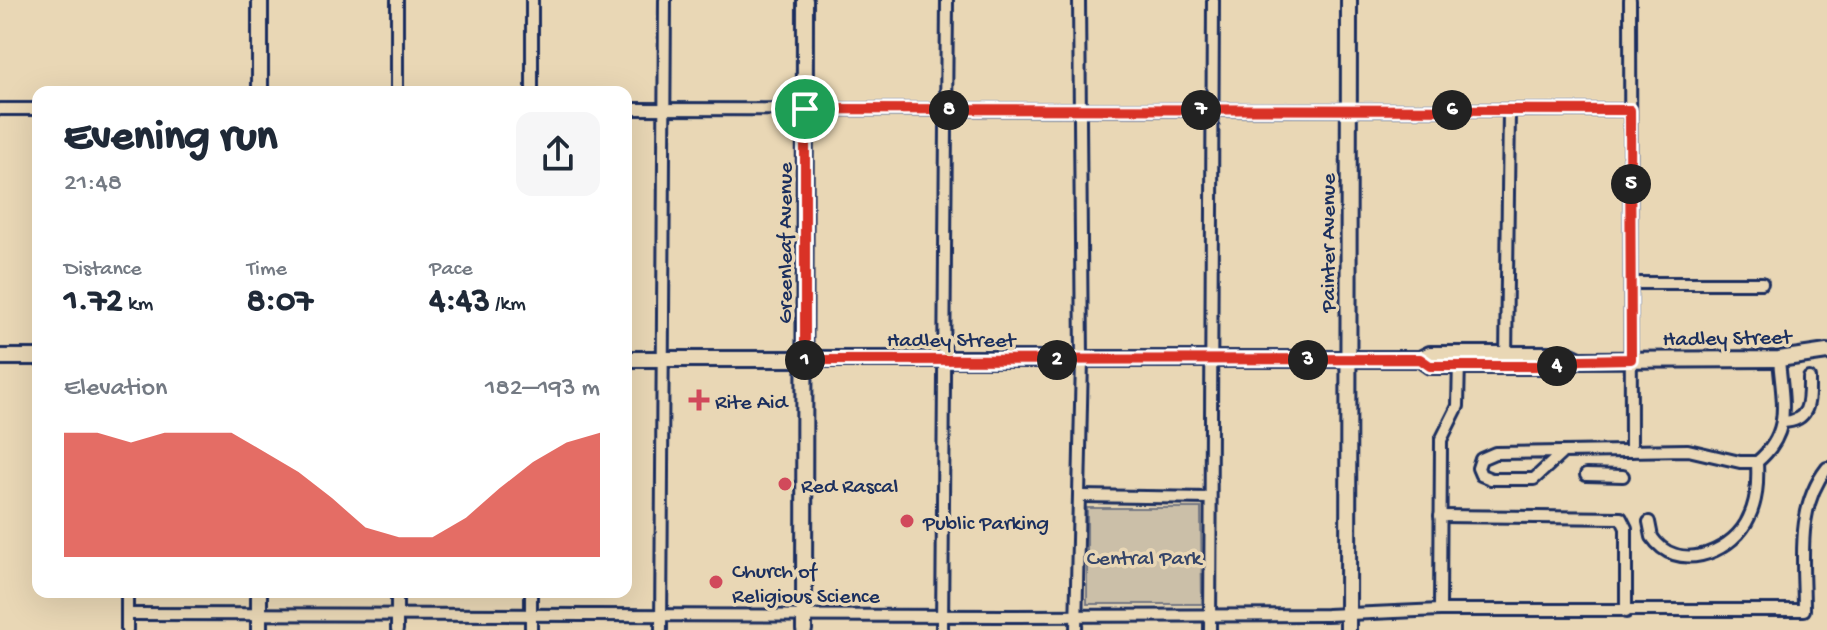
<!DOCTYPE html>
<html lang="en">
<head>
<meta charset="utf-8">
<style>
  :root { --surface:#fff; --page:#f6f6f7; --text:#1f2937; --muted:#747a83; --accent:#d93025 }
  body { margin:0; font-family:"Gochi Hand",sans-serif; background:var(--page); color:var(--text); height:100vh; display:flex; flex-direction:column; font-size:30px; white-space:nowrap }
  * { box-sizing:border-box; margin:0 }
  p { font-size:26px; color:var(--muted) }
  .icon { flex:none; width:44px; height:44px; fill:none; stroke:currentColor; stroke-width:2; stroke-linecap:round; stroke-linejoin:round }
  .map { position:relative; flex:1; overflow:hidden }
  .drawer { position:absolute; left:32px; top:86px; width:600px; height:512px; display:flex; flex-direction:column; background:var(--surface); border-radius:16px; box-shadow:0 8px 32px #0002 }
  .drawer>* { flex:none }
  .pin { position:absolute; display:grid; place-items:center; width:68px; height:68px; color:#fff; margin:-34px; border:4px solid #fff; border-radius:50%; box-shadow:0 2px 8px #0007 }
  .km { position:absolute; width:40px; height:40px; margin:-20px; border-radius:50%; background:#222; color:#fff; font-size:22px; line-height:40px; text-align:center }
  .round { display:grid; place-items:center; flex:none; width:84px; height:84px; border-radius:16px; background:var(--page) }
  .head { display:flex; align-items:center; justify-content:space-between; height:136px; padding:0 32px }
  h1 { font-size:44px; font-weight:700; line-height:60px }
  .stats { display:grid; grid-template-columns:repeat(3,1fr); gap:12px; height:136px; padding:8px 32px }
  .stats div { display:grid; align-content:center }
  .stats b { font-size:34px; font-weight:700 }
  .stats small { font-size:22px; font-weight:400 }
  .stats p { font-size:22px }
  .chart { height:224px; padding:16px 32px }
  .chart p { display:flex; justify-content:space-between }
  .chart svg { width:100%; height:144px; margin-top:8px; fill:var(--accent); opacity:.7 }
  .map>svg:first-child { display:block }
  .green { fill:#cbbfa8; stroke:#737783; stroke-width:2 }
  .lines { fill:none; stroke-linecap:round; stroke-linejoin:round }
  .street-casing { stroke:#1b2f5e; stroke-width:16 }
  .secondary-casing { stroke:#1b2f5e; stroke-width:20 }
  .street { stroke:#e9d7b5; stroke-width:10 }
  .secondary { stroke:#e9d7b5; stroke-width:14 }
  .route-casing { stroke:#fff; stroke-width:16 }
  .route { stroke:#d93025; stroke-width:10 }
  .poi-dot { fill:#d1495b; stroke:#e9d7b5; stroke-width:3 }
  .labels { text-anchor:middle; stroke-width:7; stroke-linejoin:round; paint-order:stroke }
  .street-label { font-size:22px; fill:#1b2f5e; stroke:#e9d7b5 }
  .poi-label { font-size:22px; fill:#1b2f5e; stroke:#e9d7b5; text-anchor:start }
  .park-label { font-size:22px; fill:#354569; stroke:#e9d7b5 }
</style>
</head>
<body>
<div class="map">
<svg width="1827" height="630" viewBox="0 0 1827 630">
  <rect width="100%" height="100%" fill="#e9d7b5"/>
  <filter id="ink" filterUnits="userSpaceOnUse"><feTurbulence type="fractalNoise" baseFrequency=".0125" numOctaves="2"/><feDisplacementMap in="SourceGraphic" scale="16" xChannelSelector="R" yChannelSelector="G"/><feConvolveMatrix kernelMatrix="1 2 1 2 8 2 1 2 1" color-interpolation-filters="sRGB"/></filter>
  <g filter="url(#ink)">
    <polygon class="green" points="1087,508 1201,508 1202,604 1087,604"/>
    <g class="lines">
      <defs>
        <g id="street">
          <polyline points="1630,0 1631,451"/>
          <polyline points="397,92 397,0"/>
          <polyline points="532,92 532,0"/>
          <polyline points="0,109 38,109"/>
          <polyline points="626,109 1630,110"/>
          <polyline points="1632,283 1762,283"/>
          <polyline points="1506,360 1509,110"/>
          <path d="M1783 422C1811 421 1809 401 1809 378"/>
          <polyline points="1561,454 1534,479 1491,479 1481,475 1478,468 1481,459 1495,453 1688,450 1740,462 1757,462"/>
          <path d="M1757 462C1793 432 1782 401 1779 359"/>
          <polyline points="1586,475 1623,476"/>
          <polyline points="1081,496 1210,498"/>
          <polyline points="1440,516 1621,518 1626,528 1626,612"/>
          <path d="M1649 522 1652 537C1676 573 1728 554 1746 523 1757 504 1758 483 1757 462"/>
          <polyline points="397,592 397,630"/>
          <polyline points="1440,610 1441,440 1458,406 1459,360"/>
          <path d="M127 614 1010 616 1327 615 1440 610H1804C1804 561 1795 509 1827 468"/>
          <polyline points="127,630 127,592"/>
          <polyline points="531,630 531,592"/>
          <polyline points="661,630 665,0"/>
          <polyline points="942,630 947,0"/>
          <polyline points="1076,630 1082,360 1079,0"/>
          <polyline points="1210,630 1213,0"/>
        </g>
        <g id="secondary">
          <polyline points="260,92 260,0"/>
          <polyline points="0,357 38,357"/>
          <polyline points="626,359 1420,359 1430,354 1567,354 1580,360 1779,359 1827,352"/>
          <polyline points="1420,359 1430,366 1567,366 1580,360"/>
          <polyline points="259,630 259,592"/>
          <polyline points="804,630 805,0"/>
          <polyline points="1348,630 1349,0"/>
        </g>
      </defs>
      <use href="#street" class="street-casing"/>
      <use href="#secondary" class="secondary-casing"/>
      <use href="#street" class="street"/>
      <use href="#secondary" class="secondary"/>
    </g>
  </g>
  <g class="lines" filter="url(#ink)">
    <defs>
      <polygon id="route" points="805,109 1630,110 1631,359 1580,360 1567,366 1430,366 1420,359 805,360"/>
    </defs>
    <use href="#route" class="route-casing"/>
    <use href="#route" class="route"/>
  </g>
  <g class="poi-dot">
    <path d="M695 388h8v8h8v8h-8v8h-8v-8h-8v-8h8z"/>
    <circle cx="785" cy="484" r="8"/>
    <circle cx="907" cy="521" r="8"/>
    <circle cx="716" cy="582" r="8"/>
  </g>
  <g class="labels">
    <g class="street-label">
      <text transform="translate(783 243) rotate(-90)" y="8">Greenleaf Avenue</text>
      <text transform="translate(1326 243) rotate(-90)" y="8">Painter Avenue</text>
      <text transform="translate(1727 336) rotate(-1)" y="8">Hadley Street</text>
      <text x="951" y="346">Hadley Street</text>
    </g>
    <g class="poi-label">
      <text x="715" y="408">Rite Aid</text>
      <text x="801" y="492">Red Rascal</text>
      <text x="923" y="529">Public Parking</text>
      <text x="732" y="577">Church of<tspan x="732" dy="25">Religious Science</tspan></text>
    </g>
    <g class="park-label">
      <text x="1144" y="564">Central Park</text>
    </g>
  </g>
</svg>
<div class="pin" style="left:805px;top:109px;background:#1e9e55"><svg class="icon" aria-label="arrive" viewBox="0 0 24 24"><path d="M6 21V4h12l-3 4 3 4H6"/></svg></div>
<b class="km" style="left:805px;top:360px">1</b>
<b class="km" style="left:1057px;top:360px">2</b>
<b class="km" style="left:1308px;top:360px">3</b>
<b class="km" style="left:1557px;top:366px">4</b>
<b class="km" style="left:1631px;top:184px">5</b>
<b class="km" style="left:1452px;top:110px">6</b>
<b class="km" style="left:1201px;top:110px">7</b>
<b class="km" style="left:949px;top:110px">8</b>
<section class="drawer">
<div class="head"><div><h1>Evening run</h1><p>21:48</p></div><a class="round"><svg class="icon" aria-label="share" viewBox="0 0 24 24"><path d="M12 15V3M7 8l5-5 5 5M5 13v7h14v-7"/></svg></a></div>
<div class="stats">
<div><p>Distance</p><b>1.72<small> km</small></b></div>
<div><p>Time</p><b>8:07</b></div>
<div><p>Pace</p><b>4:43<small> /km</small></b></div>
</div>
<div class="chart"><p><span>Elevation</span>182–193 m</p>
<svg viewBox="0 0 160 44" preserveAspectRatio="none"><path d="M0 44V6L10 6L20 9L30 6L40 6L50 6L60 12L70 18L80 26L90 35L100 38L110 38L120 32L130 23L140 15L150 9L160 6V44z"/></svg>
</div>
</section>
</div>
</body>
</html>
